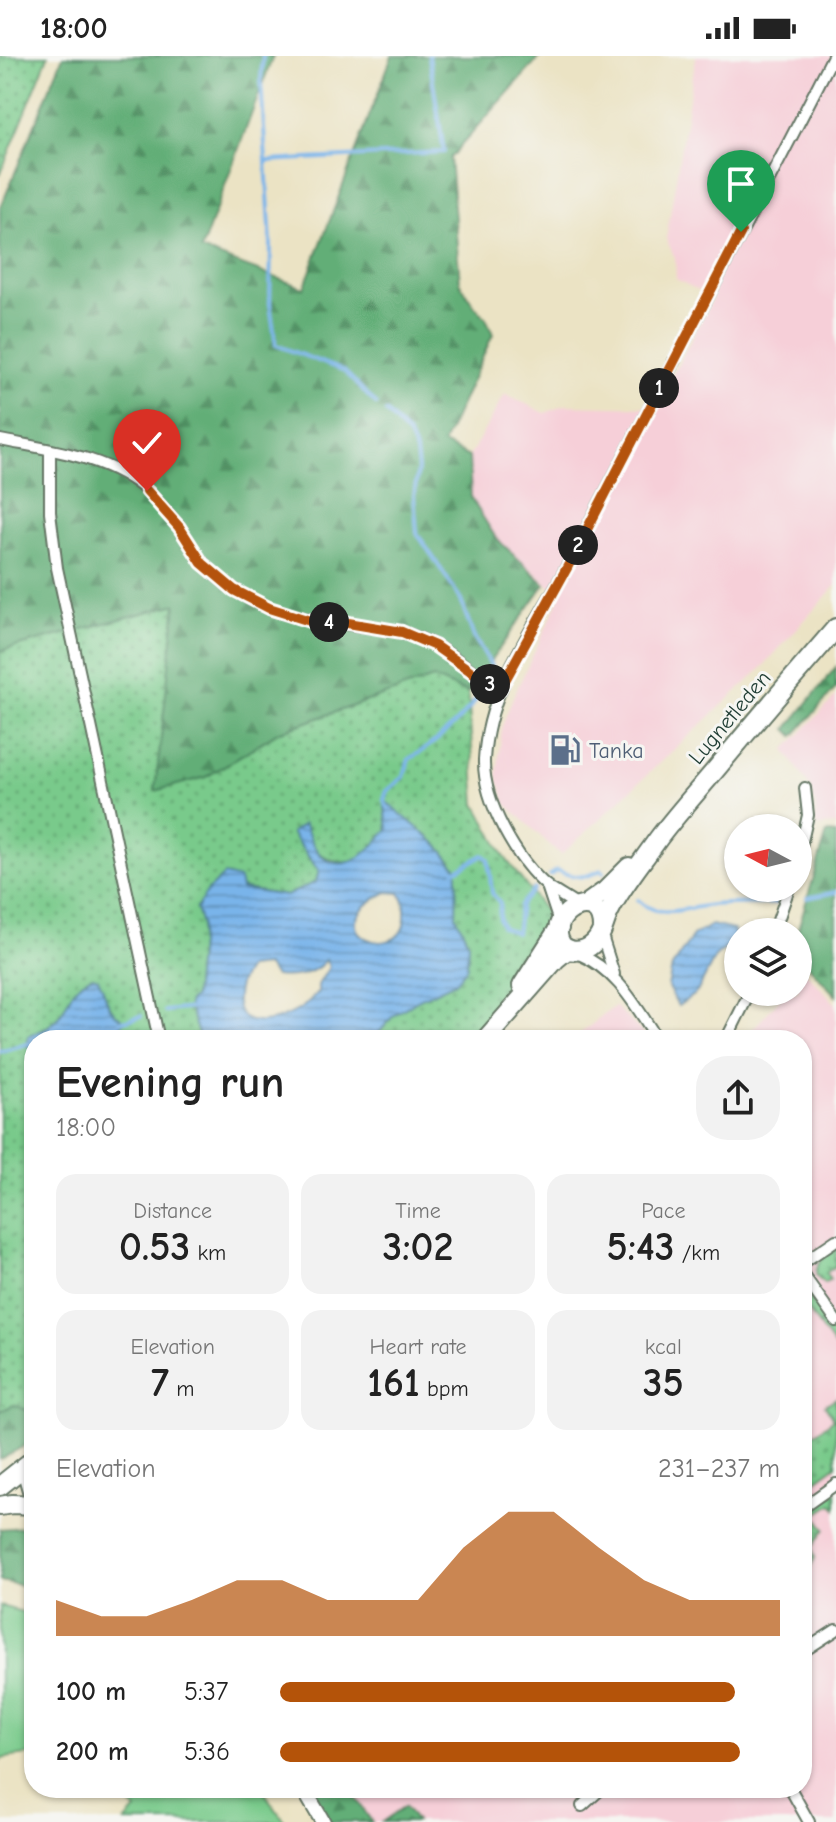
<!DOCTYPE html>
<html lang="en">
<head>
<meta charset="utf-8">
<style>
  :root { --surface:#fff; --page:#f2f2f2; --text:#222; --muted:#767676; --accent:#b45309 }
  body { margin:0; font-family:"Comic Neue",sans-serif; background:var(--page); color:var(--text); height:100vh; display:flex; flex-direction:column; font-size:30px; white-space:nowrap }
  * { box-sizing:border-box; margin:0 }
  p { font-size:26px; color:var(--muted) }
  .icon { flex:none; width:44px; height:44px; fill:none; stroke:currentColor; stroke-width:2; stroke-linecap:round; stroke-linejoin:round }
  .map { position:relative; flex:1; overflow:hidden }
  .drawer { position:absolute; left:24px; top:974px; width:788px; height:768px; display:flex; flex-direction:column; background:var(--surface); border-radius:32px; box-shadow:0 2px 6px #0004 }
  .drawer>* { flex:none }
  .needle { width:52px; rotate:277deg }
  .tools { position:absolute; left:724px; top:758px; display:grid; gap:16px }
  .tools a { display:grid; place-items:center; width:88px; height:88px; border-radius:50%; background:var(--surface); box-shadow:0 2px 6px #0004; font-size:40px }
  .pin { position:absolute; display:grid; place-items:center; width:68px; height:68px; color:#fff; margin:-82px -34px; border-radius:50% 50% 50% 0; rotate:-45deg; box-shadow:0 0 8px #0007 }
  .pin .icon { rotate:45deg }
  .km { position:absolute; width:40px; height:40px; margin:-20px; border-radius:50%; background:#222; color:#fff; font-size:22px; line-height:40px; text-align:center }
  .round { display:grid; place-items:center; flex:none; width:84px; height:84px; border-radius:32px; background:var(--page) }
  .head { display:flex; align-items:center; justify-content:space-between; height:136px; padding:0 32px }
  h1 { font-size:44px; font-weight:800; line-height:60px }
  .figures { display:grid; grid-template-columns:repeat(3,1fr); gap:12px; height:136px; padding:8px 32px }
  .figures div { display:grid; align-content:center; border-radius:20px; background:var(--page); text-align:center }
  .figures b { font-size:40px; font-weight:800 }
  .figures small { font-size:22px; font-weight:400 }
  .figures p { font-size:22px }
  .chart { height:224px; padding:16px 32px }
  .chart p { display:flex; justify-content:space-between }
  .chart svg { width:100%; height:144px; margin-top:8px; fill:var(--accent); opacity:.7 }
  ul { padding:0 32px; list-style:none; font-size:26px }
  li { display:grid; grid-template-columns:128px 96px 1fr; align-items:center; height:60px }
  li i { height:20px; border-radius:10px; background:var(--accent) }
  .status { display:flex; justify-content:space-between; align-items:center; height:56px; padding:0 40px; background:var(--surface); direction:ltr }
  .status svg { height:22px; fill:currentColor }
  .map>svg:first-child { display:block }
  .built { fill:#f6cfd8 }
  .grass { fill:url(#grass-dots); stroke:#4c8460; stroke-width:2 }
  .forest { fill:url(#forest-firs); stroke:#407656; stroke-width:2 }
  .park { fill:#79ca8b; stroke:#4c8460; stroke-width:2 }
  .water { fill:url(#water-rules); stroke:#4c788f; stroke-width:2; fill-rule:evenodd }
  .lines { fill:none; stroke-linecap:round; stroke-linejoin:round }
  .stream { stroke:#79b4ea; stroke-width:4 }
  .street-casing { stroke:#676; stroke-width:14 }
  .secondary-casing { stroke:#676; stroke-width:18 }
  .highway-casing { stroke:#676; stroke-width:22 }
  .street { stroke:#fff; stroke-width:10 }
  .secondary { stroke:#fff; stroke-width:14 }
  .highway { stroke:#fff; stroke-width:18 }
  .route-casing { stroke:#fff; stroke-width:16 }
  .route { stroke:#b45309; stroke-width:10 }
  .labels { text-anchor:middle; stroke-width:6; stroke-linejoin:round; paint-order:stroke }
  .street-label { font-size:22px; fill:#1f3d34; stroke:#f6f6f2 }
  .service-label { font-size:22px; fill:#4e5e75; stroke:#f6f6f2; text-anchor:start }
</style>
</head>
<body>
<div class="status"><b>18:00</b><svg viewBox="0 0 49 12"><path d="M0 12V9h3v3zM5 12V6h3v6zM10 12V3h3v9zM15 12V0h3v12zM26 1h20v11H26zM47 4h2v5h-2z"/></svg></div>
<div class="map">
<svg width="836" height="1766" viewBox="0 0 836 1766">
  <defs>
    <pattern id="grass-dots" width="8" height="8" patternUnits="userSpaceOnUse" patternTransform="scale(2)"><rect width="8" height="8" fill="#79ca8b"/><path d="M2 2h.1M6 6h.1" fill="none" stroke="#63a572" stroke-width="1.8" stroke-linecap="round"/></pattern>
    <pattern id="forest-firs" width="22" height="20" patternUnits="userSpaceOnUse" patternTransform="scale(2)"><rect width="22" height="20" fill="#62ae77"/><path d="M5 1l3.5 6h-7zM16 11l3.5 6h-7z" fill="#508f62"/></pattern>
    <pattern id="water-rules" width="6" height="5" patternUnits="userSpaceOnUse" patternTransform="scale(2)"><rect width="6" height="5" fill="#79b4ea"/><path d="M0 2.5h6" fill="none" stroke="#6394be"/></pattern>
  </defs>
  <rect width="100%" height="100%" fill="#f6f6f2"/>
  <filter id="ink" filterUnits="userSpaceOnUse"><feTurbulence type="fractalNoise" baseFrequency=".0125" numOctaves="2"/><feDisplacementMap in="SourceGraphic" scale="16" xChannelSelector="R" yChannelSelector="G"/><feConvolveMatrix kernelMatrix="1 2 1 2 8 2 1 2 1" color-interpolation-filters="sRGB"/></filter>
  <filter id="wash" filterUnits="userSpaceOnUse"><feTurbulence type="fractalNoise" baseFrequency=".006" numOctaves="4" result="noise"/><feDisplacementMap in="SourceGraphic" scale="32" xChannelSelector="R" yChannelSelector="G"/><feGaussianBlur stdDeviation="1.8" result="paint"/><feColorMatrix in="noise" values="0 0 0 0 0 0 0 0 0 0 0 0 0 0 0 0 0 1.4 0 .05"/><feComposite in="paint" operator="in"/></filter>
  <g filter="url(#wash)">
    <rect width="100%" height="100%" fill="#ebe3c4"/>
    <g class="built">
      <polygon points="696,0 836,0 836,529 759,615 561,799 506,748 497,719 502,670 513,641 561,540 496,482 471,442 469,401 505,338 545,357 565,349 656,351 713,242 676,223 675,202 666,183"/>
      <polygon points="836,640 836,769 816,770 815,746 811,732 785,694"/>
      <polygon points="805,915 836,948 836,1766 361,1766 337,1732 802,1732 802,984 743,984 786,936 798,936 798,923"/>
      <polygon points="615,950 650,984 572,984"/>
    </g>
    <g class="grass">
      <polygon points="0,0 48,0 0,119"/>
      <path d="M177 548 155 735 206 721 278 676 433 622 468 637 476 748 504 800 545 855 544 873 494 955 468 984H373L393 960 417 944 455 926 467 910 468 886 456 861 457 812 438 789 384 745 388 773C349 823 336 810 291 777L319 815 316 826 286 840 240 832 196 853 201 868 194 941 188 947 200 984H116V961L93 920C66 931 73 945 56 964 49 972 37 977 28 981V991L34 992V1357L14 1349 0 1355V595Z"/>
      <path d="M836 1192V1210L826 1217 830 1223 824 1227 816 1219C816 1205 826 1199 836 1192Z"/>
      <polygon points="802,1232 836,1276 836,1293 805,1250 802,1252"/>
      <polygon points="836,1342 836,1409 802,1434 802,1362 814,1378 834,1363 825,1349"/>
      <polygon points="836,1435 836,1453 832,1448 815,1459 825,1473 812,1492 815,1502 807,1518 802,1512 802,1458"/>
    </g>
    <g class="forest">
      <polygon points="63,0 273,0 201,194 304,232 392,0 541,0 450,102 460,227 473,248 486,262 493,278 443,388 469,401 471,442 496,482 545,528 468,637 433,622 278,676 206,721 155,735 176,548 0,595 0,153"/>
      <polygon points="836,611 836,632 794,680 787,673"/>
      <polygon points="827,777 836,778 836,940 808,909 798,914 797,876"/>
      <polygon points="14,1349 34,1357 34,1384 0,1404 0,1355"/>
      <polygon points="34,1470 34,1532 0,1525 0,1473"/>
      <polygon points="303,1732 349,1732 372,1766 327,1766"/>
      <polygon points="405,1750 416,1766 382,1766"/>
    </g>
    <g class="park">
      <polygon points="0,1550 34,1559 34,1698 5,1702 0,1705"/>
      <polygon points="114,1732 261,1732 285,1766 125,1766 136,1754"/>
    </g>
    <g class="water">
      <path d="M384 744 438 789 457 812 456 860 468 886 467 911 455 926 417 944 393 960 373 984H200L188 947 194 941 201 868 196 853 208 834 224 819 239 823 241 833 286 840 316 826 319 815 291 777 304 768C308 776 312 790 319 797 344 824 372 793 388 773ZM387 836 400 837C406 845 405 851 405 861 404 911 308 876 387 836ZM326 904 329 911 318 929V936C313 941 309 946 304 950 287 963 240 980 237 947 236 932 240 924 248 912L266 910 275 920C295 922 313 919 326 904Z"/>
      <polygon points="711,869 734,874 735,885 715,901 697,936 678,950 668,931 672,911 693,880"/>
      <path d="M93 920 98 922C110 944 102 950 125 965L118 973 116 984H34V992L28 991V981C37 976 49 972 56 964 73 945 66 931 93 920Z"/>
    </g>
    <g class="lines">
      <g class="stream">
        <polyline points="263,0 261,23 271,188 270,248 276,289 344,315 376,348"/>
        <polyline points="266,105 444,96 429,0"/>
        <polyline points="386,356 409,380 416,396 418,413 414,440 417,477 460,542 474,581 492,611"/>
        <path d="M386 749 384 744 387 735 404 721 409 703C439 685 457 668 479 640V634"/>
        <polyline points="455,815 483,799 488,803 492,837 500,847 499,863 502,871 516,877 520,849 534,833"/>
        <path d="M550 819 557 814C573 822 585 823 601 814L603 816"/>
        <polyline points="807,842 836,836"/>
        <path d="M638 844C658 864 686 852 711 849 732 847 753 848 775 847"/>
        <polyline points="165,955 194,952"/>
        <polyline points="120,966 141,960"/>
        <polyline points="0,995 34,986"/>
      </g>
    </g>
  </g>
  <g filter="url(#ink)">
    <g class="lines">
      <defs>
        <g id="street">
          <path d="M0 384C50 394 109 400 148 436 159 446 170 460 180 472 188 484 194 498 204 508 221 526 245 542 269 552 310 569 356 566 400 576 437 584 469 613 499 635"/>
          <polyline points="50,394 50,456 57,512 159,984"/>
          <polyline points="798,803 808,759 805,732"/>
          <polyline points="547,830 559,866"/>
          <path d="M579 851C569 844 558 838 548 831 517 805 483 746 484 704 488 628 539 566 572 501 658 333 748 168 833 0"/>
          <polyline points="774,876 789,832"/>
          <polyline points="602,880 614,918"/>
          <path d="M577 897C617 914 635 949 658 984"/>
          <polyline points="726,984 750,936"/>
          <polyline points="802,1207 836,1184"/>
          <polyline points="802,1217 836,1265"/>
          <polyline points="802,1452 836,1428"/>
          <polyline points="802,1596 836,1574"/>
          <polyline points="790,1732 809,1766"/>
          <polyline points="582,1750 602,1732"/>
        </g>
        <polyline id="secondary" points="303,1732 323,1766"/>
        <g id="highway">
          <polyline points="584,850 605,835 629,811"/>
          <path d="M602 872C602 832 550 853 559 883 564 899 584 897 594 887 603 879 604 865 610 854 622 830 642 806 658 783 676 759 697 736 717 712 756 665 796 618 836 572"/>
          <polyline points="522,930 559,872"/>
          <polyline points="485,984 556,903 568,893"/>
          <polyline points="34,1404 28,1420 34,1441"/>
          <polyline points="0,1430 34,1403"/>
          <polyline points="0,1450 12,1448 34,1449"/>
        </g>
      </defs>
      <use href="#street" class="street-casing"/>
      <use href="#secondary" class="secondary-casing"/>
      <use href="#highway" class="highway-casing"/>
      <use href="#street" class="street"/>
      <use href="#secondary" class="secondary"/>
      <use href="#highway" class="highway"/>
    </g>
  </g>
  <g class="lines" filter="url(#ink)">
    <defs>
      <polyline id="route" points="147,435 179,471 202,507 234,534 269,552 310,565 348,567 402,576 435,590 499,635 568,510 741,176"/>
    </defs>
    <use href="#route" class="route-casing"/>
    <use href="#route" class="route"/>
  </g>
  <defs>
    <symbol id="fuel-bare" viewBox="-9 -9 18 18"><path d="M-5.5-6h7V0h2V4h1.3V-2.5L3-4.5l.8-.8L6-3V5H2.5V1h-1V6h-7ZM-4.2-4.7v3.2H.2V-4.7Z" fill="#5c6f8a" stroke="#f6f6f2" stroke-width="2.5" paint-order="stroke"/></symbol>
  </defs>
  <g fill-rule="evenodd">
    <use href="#fuel-bare" x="543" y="672" width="44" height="44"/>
  </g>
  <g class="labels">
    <g class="street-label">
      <text transform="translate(729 661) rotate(-50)" y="8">Lugnetleden</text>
    </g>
    <g class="service-label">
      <text x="589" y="702">Tanka</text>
    </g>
  </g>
</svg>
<div class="tools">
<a><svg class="needle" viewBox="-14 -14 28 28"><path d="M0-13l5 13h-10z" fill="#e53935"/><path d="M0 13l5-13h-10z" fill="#767676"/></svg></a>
<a><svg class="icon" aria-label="layers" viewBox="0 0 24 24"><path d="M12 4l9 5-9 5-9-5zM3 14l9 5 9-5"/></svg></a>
</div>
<div class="pin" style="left:741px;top:176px;background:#1e9e55"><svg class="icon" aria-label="arrive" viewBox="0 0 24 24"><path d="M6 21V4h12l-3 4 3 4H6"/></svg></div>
<div class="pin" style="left:147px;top:435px;background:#d93025"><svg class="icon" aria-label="check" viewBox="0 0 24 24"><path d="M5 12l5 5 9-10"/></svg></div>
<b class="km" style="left:659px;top:332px">1</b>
<b class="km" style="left:578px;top:489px">2</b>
<b class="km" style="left:490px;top:628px">3</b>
<b class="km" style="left:329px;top:566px">4</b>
<section class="drawer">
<div class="head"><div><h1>Evening run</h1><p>18:00</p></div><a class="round"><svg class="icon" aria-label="share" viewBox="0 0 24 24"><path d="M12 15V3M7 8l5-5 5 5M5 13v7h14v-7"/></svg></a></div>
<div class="figures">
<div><p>Distance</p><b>0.53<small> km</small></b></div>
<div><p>Time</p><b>3:02</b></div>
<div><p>Pace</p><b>5:43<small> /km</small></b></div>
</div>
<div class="figures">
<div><p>Elevation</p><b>7<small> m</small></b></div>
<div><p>Heart rate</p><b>161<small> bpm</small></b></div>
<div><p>kcal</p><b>35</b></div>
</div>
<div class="chart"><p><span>Elevation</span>231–237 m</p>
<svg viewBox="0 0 160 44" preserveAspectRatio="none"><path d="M0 44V33L10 38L20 38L30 33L40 27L50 27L60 33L70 33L80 33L90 17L100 6L110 6L120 17L130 27L140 33L150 33L160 33V44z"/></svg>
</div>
<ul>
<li><b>100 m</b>5:37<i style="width:91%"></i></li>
<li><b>200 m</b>5:36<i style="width:92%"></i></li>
</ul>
</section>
</div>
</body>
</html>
